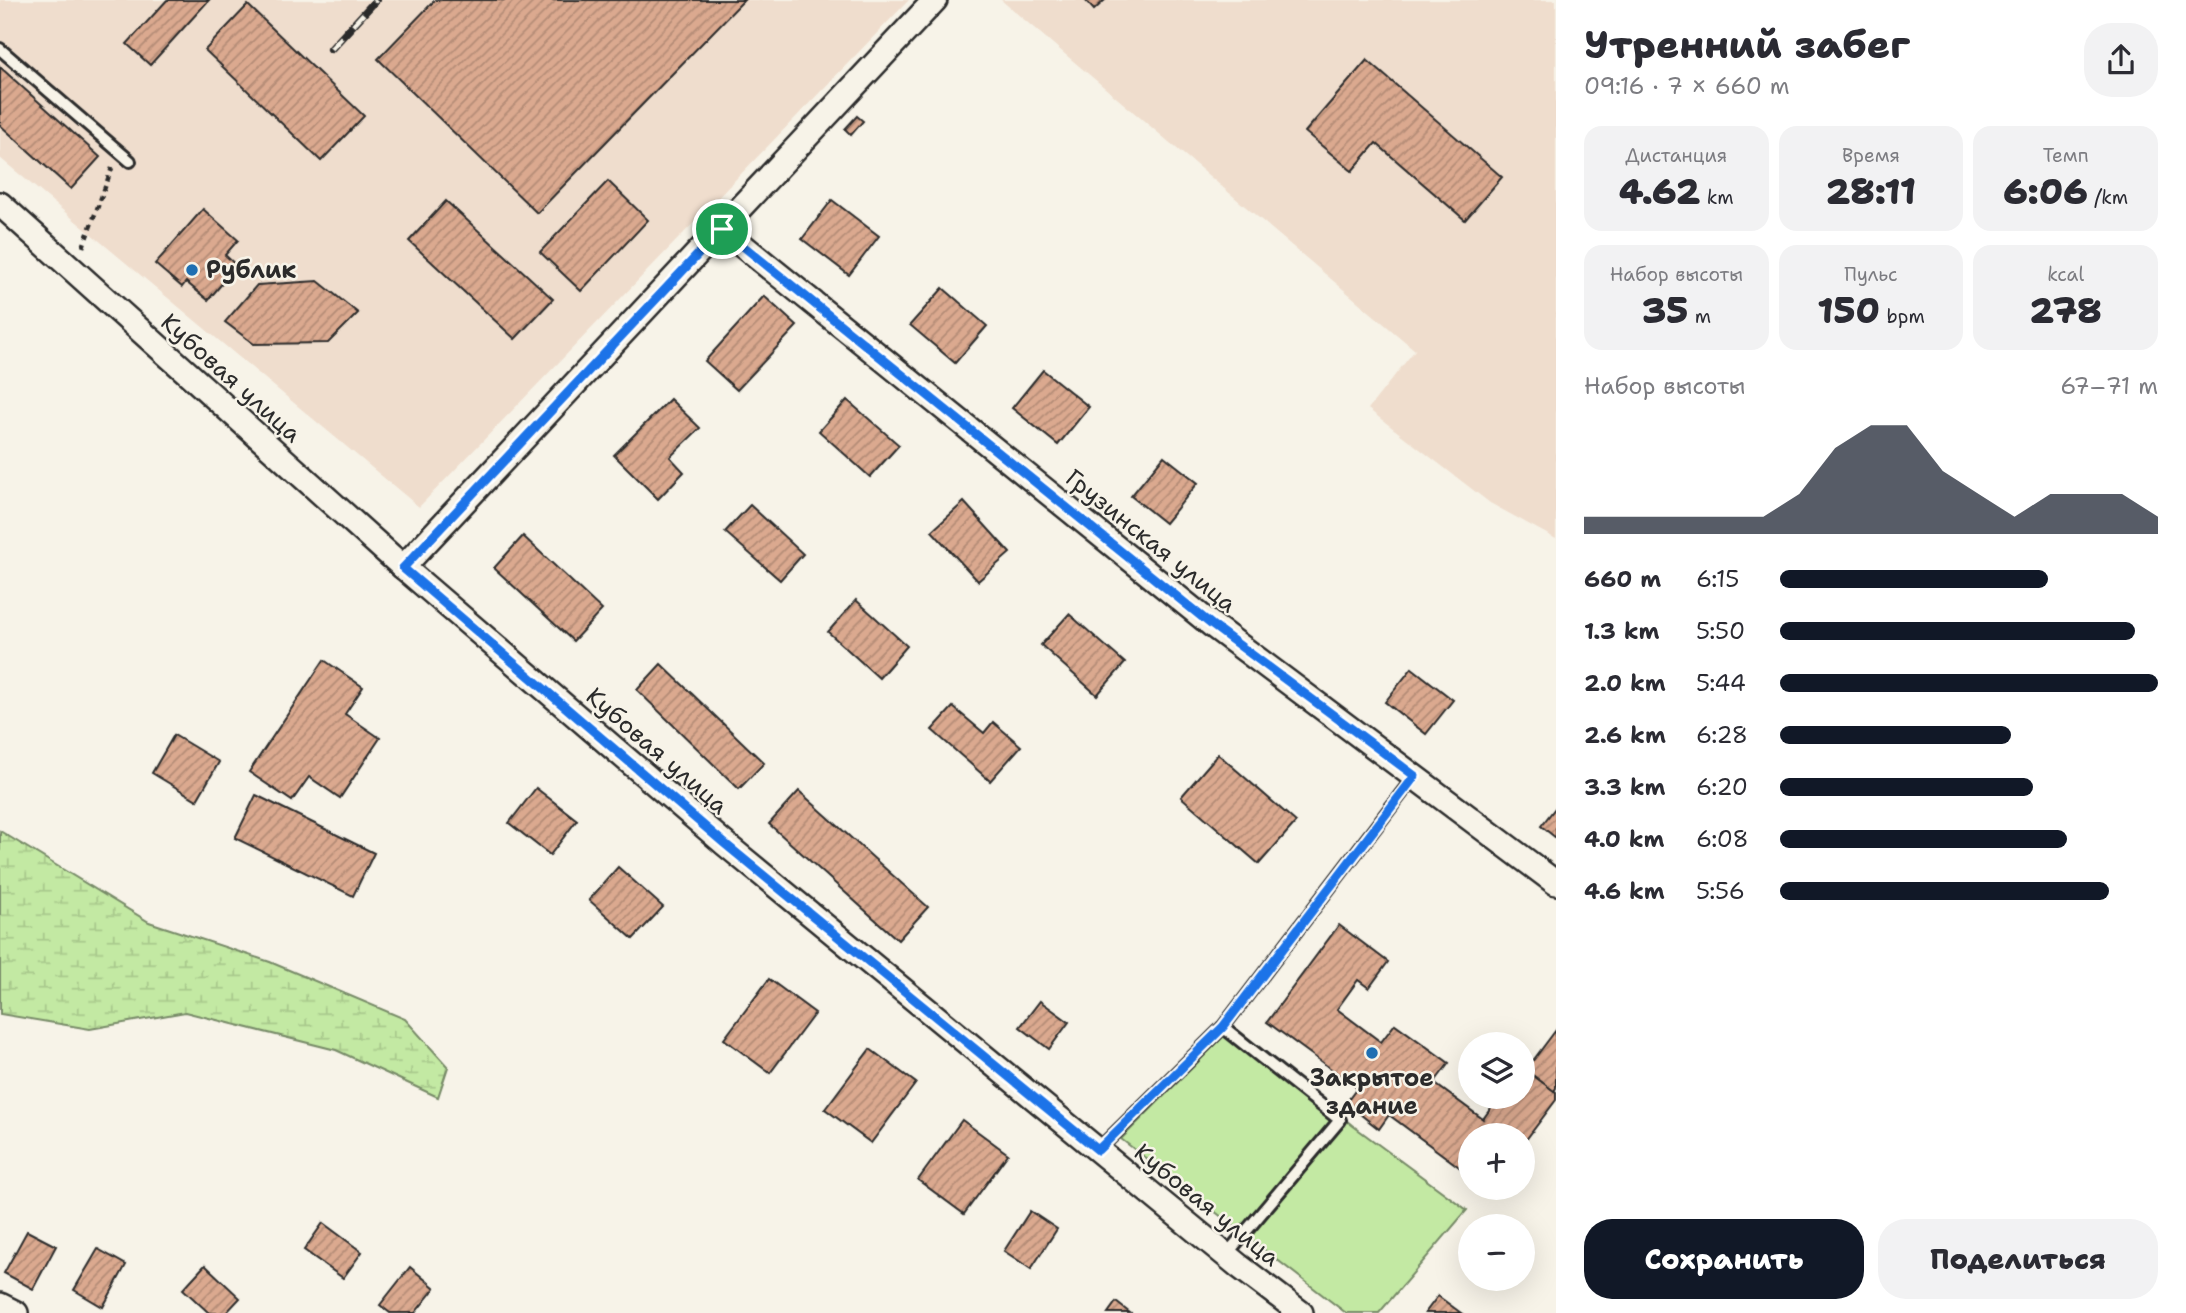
<!DOCTYPE html>
<html lang="ru">
<head>
<meta charset="utf-8">
<style>
  :root { --surface:#fff; --page:#f2f2f3; --text:#2b2b33; --muted:#7c7c81; --accent:#111827 }
  body { margin:0; font-family:"Shantell Sans",sans-serif; background:var(--page); color:var(--text); height:100vh; display:flex; flex-direction:column; font-size:26px; white-space:nowrap }
  * { box-sizing:border-box; margin:0 }
  p { font-size:23px; color:var(--muted) }
  .icon { flex:none; width:38px; height:38px; fill:none; stroke:currentColor; stroke-width:2; stroke-linecap:round; stroke-linejoin:round }
  .map { position:relative; flex:1; overflow:hidden }
  .sheet { display:flex; flex-direction:column; background:var(--surface); width:630px }
  .sheet>* { flex:none }
  .buttons { position:absolute; left:1458px; top:1032px; display:grid; gap:14px }
  .buttons a { display:grid; place-items:center; width:77px; height:77px; border-radius:50%; background:var(--surface); box-shadow:0 7px 28px #0002; font-size:35px }
  .pin { position:absolute; display:grid; place-items:center; width:60px; height:60px; color:#fff; margin:-30px; border:4px solid #fff; border-radius:50%; box-shadow:0 2px 7px #0007 }
  .round { display:grid; place-items:center; flex:none; width:74px; height:74px; border-radius:28px; background:var(--page) }
  .headline { display:flex; align-items:center; justify-content:space-between; height:119px; padding:0 28px }
  h1 { font-size:38px; font-weight:800; line-height:52px }
  .metrics { display:grid; grid-template-columns:repeat(3,1fr); gap:10px; height:119px; padding:7px 28px }
  .metrics div { display:grid; align-content:center; border-radius:18px; background:var(--page); text-align:center }
  .metrics b { font-size:35px; font-weight:800 }
  .metrics small { font-size:19px; font-weight:400 }
  .metrics p { font-size:19px }
  .chart { height:196px; padding:14px 28px }
  .chart p { display:flex; justify-content:space-between }
  .chart svg { width:100%; height:126px; margin-top:7px; fill:var(--accent); opacity:.7 }
  .primary-button { display:flex; gap:14px; margin-top:auto; padding:14px 28px }
  .primary-button a { flex:1; height:80px; border-radius:28px; background:var(--accent); color:#fff; font-size:28px; font-weight:800; line-height:80px; text-align:center }
  .primary-button a+a { background:var(--page); color:var(--text) }
  ul { padding:0 28px; list-style:none; font-size:23px }
  li { display:grid; grid-template-columns:112px 84px 1fr; align-items:center; height:52px }
  li i { height:18px; border-radius:9px; background:var(--accent) }
  main { display:flex; flex:1; min-height:0 }
  .map>svg:first-child { display:block }
  .built { fill:#efddcd }
  .wetland { fill:url(#wetland-marsh); stroke:#778a67; stroke-width:2 }
  .park { fill:#c3e9a3; stroke:#778a67; stroke-width:2 }
  .building { fill:url(#building-hatch); stroke:#2b2b2b; stroke-width:2 }
  .lines { fill:none; stroke-linecap:round; stroke-linejoin:round }
  .lane-casing { stroke:#2b2b2b; stroke-width:16 }
  .street-casing { stroke:#2b2b2b; stroke-width:28 }
  .path { stroke:#2b2b2b; stroke-width:4.5; stroke-dasharray:5 5; stroke-linecap:butt }
  .lane { stroke:#f7f3e8; stroke-width:10 }
  .street { stroke:#f7f3e8; stroke-width:23 }
  .rail-casing { stroke:#2b2b2b; stroke-width:8 }
  .rail { stroke:#f7f3e8; stroke-width:5; stroke-dasharray:16; stroke-linecap:butt }
  .route-casing { stroke:#fff; stroke-width:14 }
  .route { stroke:#1a73e8; stroke-width:9 }
  .poi-dot { fill:#1f6fb2; stroke:#f7f3e8; stroke-width:2.5 }
  .labels { text-anchor:middle; stroke-width:5; stroke-linejoin:round; paint-order:stroke }
  .poi-label { font-size:24px; font-weight:bold; fill:#2b2b2b; stroke:#f7f3e8; text-anchor:start }
  .street-label { font-size:24px; fill:#2b2b2b; stroke:#f7f3e8 }
</style>
</head>
<body>
<main>
<div class="map">
<svg width="1556" height="1313" viewBox="0 0 1556 1313">
  <defs>
    <pattern id="wetland-marsh" width="20" height="14" patternUnits="userSpaceOnUse" patternTransform="scale(1.75)"><rect width="20" height="14" fill="#c3e9a3"/><path d="M1 5h8M5 5V1M11 12h8M15 12V8" fill="none" stroke="#a8c88c"/></pattern>
    <pattern id="building-hatch" width="6" height="6" patternUnits="userSpaceOnUse" patternTransform="scale(1.75)"><rect width="6" height="6" fill="#dba98f"/><path d="M-1 1l2-2M0 6l6-6M5 7l2-2" fill="none" stroke="#b28a75"/></pattern>
  </defs>
  <rect width="100%" height="100%" fill="#f7f3e8"/>
  <filter id="ink" filterUnits="userSpaceOnUse"><feTurbulence type="fractalNoise" baseFrequency=".0143" numOctaves="2"/><feDisplacementMap in="SourceGraphic" scale="14" xChannelSelector="R" yChannelSelector="G"/><feConvolveMatrix kernelMatrix="1 2 1 2 8 2 1 2 1" color-interpolation-filters="sRGB"/></filter>
  <g filter="url(#ink)">
    <g class="built">
      <polygon points="0,0 909,0 419,507 0,158"/>
      <polygon points="1001,0 1556,0 1556,539 1490,503 1368,409 1415,350"/>
    </g>
    <polygon class="wetland" points="0,831 149,922 270,962 405,1019 448,1067 438,1097 336,1050 185,1012 90,1029 0,1014"/>
    <polygon class="park" points="1233,1027 1352,1125 1467,1210 1379,1313 1346,1313 1121,1139"/>
    <g class="building">
      <polygon points="167,0 209,0 150,65 127,44"/>
      <polygon points="435,0 744,0 537,213 378,59"/>
      <polygon points="1085,0 1105,0 1094,10"/>
      <polygon points="248,5 364,116 321,161 205,50"/>
      <polygon points="1367,60 1502,177 1465,220 1376,143 1352,171 1305,132"/>
      <polygon points="0,67 100,157 71,189 0,125"/>
      <polygon points="857,116 863,121 851,135 845,129"/>
      <polygon points="608,181 648,220 581,291 540,252"/>
      <polygon points="832,200 879,236 849,275 802,239"/>
      <polygon points="446,201 553,299 515,339 409,241"/>
      <polygon points="203,209 238,240 225,255 237,266 208,300 186,282 182,287 155,264"/>
      <polygon points="318,281 358,313 328,343 254,344 225,322 257,285"/>
      <polygon points="943,288 987,326 955,363 910,325"/>
      <polygon points="764,296 797,326 737,390 705,361"/>
      <polygon points="1043,370 1089,407 1058,445 1012,408"/>
      <polygon points="670,399 700,428 670,457 684,472 658,499 614,455"/>
      <polygon points="847,400 899,445 870,477 819,431"/>
      <polygon points="1164,456 1198,483 1165,523 1131,496"/>
      <polygon points="964,502 1010,553 978,581 932,531"/>
      <polygon points="750,505 803,554 780,580 725,532"/>
      <polygon points="523,536 602,610 573,641 494,568"/>
      <polygon points="856,600 907,646 879,678 828,632"/>
      <polygon points="1069,614 1125,663 1097,695 1041,645"/>
      <polygon points="324,660 363,687 345,714 380,738 340,798 309,777 292,801 249,772"/>
      <polygon points="661,664 764,763 739,789 637,690"/>
      <polygon points="1412,668 1453,700 1426,734 1385,702"/>
      <polygon points="953,707 984,733 993,722 1021,746 990,781 932,730"/>
      <polygon points="174,735 219,762 197,800 152,773"/>
      <polygon points="1218,754 1296,822 1259,864 1181,797"/>
      <polygon points="536,788 577,820 550,855 509,823"/>
      <polygon points="799,791 928,907 898,940 769,824"/>
      <polygon points="256,795 374,853 353,896 235,838"/>
      <polygon points="1556,807 1556,838 1541,826"/>
      <polygon points="618,867 663,907 633,939 589,900"/>
      <polygon points="1339,925 1388,962 1369,988 1358,980 1337,1009 1381,1042 1395,1024 1449,1063 1434,1083 1483,1119 1499,1097 1522,1097 1522,1067 1556,1092 1556,1100 1522,1145 1522,1136 1470,1136 1470,1175 1389,1115 1379,1129 1346,1103 1357,1088 1267,1022"/>
      <polygon points="769,979 815,1013 770,1073 724,1039"/>
      <polygon points="1040,1001 1069,1022 1049,1049 1020,1027"/>
      <polygon points="1556,1030 1556,1088 1554,1091 1526,1070"/>
      <polygon points="870,1049 916,1083 871,1143 825,1109"/>
      <polygon points="962,1120 1008,1154 964,1214 918,1180"/>
      <polygon points="1030,1211 1057,1229 1031,1269 1004,1251"/>
      <polygon points="323,1223 362,1252 343,1278 304,1250"/>
      <polygon points="27,1231 56,1246 33,1289 4,1273"/>
      <polygon points="98,1249 126,1265 103,1307 74,1290"/>
      <polygon points="205,1265 240,1298 226,1313 209,1313 183,1289"/>
      <polygon points="410,1267 435,1288 415,1313 390,1313 380,1305"/>
      <polygon points="1438,1296 1461,1313 1425,1313"/>
      <polygon points="1116,1302 1130,1313 1108,1313"/>
    </g>
    <g class="lines">
      <defs>
        <g id="lane">
          <polyline points="0,49 130,161"/>
          <polyline points="1223,1027 1414,777"/>
          <polyline points="1098,1150 1223,1027 1340,1120 1226,1255"/>
        </g>
        <g id="street">
          <polyline points="0,204 403,567 724,843 1239,1266 1301,1313"/>
          <polyline points="722,229 1212,625 1556,883"/>
          <polyline points="403,567 935,0"/>
          <polyline points="0,1305 16,1313"/>
        </g>
      </defs>
      <use href="#lane" class="lane-casing"/>
      <use href="#street" class="street-casing"/>
      <polyline class="path" points="83,247 112,168"/>
      <use href="#lane" class="lane"/>
      <use href="#street" class="street"/>
      <defs>
        <polyline id="rail" points="331,49 376,0"/>
      </defs>
      <use href="#rail" class="rail-casing"/>
      <use href="#rail" class="rail"/>
    </g>
  </g>
  <g class="lines" filter="url(#ink)">
    <defs>
      <polygon id="route" points="722,229 1212,625 1415,776 1223,1027 1098,1150 724,843 403,568"/>
    </defs>
    <use href="#route" class="route-casing"/>
    <use href="#route" class="route"/>
  </g>
  <g class="poi-dot">
    <circle cx="192" cy="270" r="7"/>
    <circle cx="1372" cy="1053" r="7"/>
  </g>
  <g class="labels">
    <g class="poi-label">
      <text x="206" y="278">Рублик</text>
      <text x="1372" y="1086" text-anchor="middle">Закрытое<tspan x="1372" dy="28">здание</tspan></text>
    </g>
    <g class="street-label">
      <text transform="translate(231 378) rotate(42)" y="8">Кубовая улица</text>
      <text transform="translate(1151 541) rotate(39)" y="8">Грузинская улица</text>
      <text transform="translate(657 751) rotate(41)" y="8">Кубовая улица</text>
      <text transform="translate(1207 1205) rotate(39)" y="8">Кубовая улица</text>
    </g>
  </g>
</svg>
<div class="buttons">
<a><svg class="icon" aria-label="layers" viewBox="0 0 24 24"><path d="M12 4l9 5-9 5-9-5zM3 14l9 5 9-5"/></svg></a>
<a>+</a>
<a>−</a>
</div>
<div class="pin" style="left:722px;top:229px;background:#1e9e55"><svg class="icon" aria-label="arrive" viewBox="0 0 24 24"><path d="M6 21V4h12l-3 4 3 4H6"/></svg></div>
</div>
<section class="sheet">
<div class="headline"><div><h1>Утренний забег</h1><p>09:16 · 7 × 660 m</p></div><a class="round"><svg class="icon" aria-label="share" viewBox="0 0 24 24"><path d="M12 15V3M7 8l5-5 5 5M5 13v7h14v-7"/></svg></a></div>
<div class="metrics">
<div><p>Дистанция</p><b>4.62<small> km</small></b></div>
<div><p>Время</p><b>28:11</b></div>
<div><p>Темп</p><b>6:06<small> /km</small></b></div>
</div>
<div class="metrics">
<div><p>Набор высоты</p><b>35<small> m</small></b></div>
<div><p>Пульс</p><b>150<small> bpm</small></b></div>
<div><p>kcal</p><b>278</b></div>
</div>
<div class="chart"><p><span>Набор высоты</span>67–71 m</p>
<svg viewBox="0 0 160 44" preserveAspectRatio="none"><path d="M0 44V38L10 38L20 38L30 38L40 38L50 38L60 30L70 14L80 6L90 6L100 22L110 30L120 38L130 30L140 30L150 30L160 38V44z"/></svg>
</div>
<ul>
<li><b>660 m</b>6:15<i style="width:71%"></i></li>
<li><b>1.3 km</b>5:50<i style="width:94%"></i></li>
<li><b>2.0 km</b>5:44<i style="width:100%"></i></li>
<li><b>2.6 km</b>6:28<i style="width:61%"></i></li>
<li><b>3.3 km</b>6:20<i style="width:67%"></i></li>
<li><b>4.0 km</b>6:08<i style="width:76%"></i></li>
<li><b>4.6 km</b>5:56<i style="width:87%"></i></li>
</ul>
<div class="primary-button"><a>Сохранить</a><a>Поделиться</a></div>
</section>
</main>
</body>
</html>
